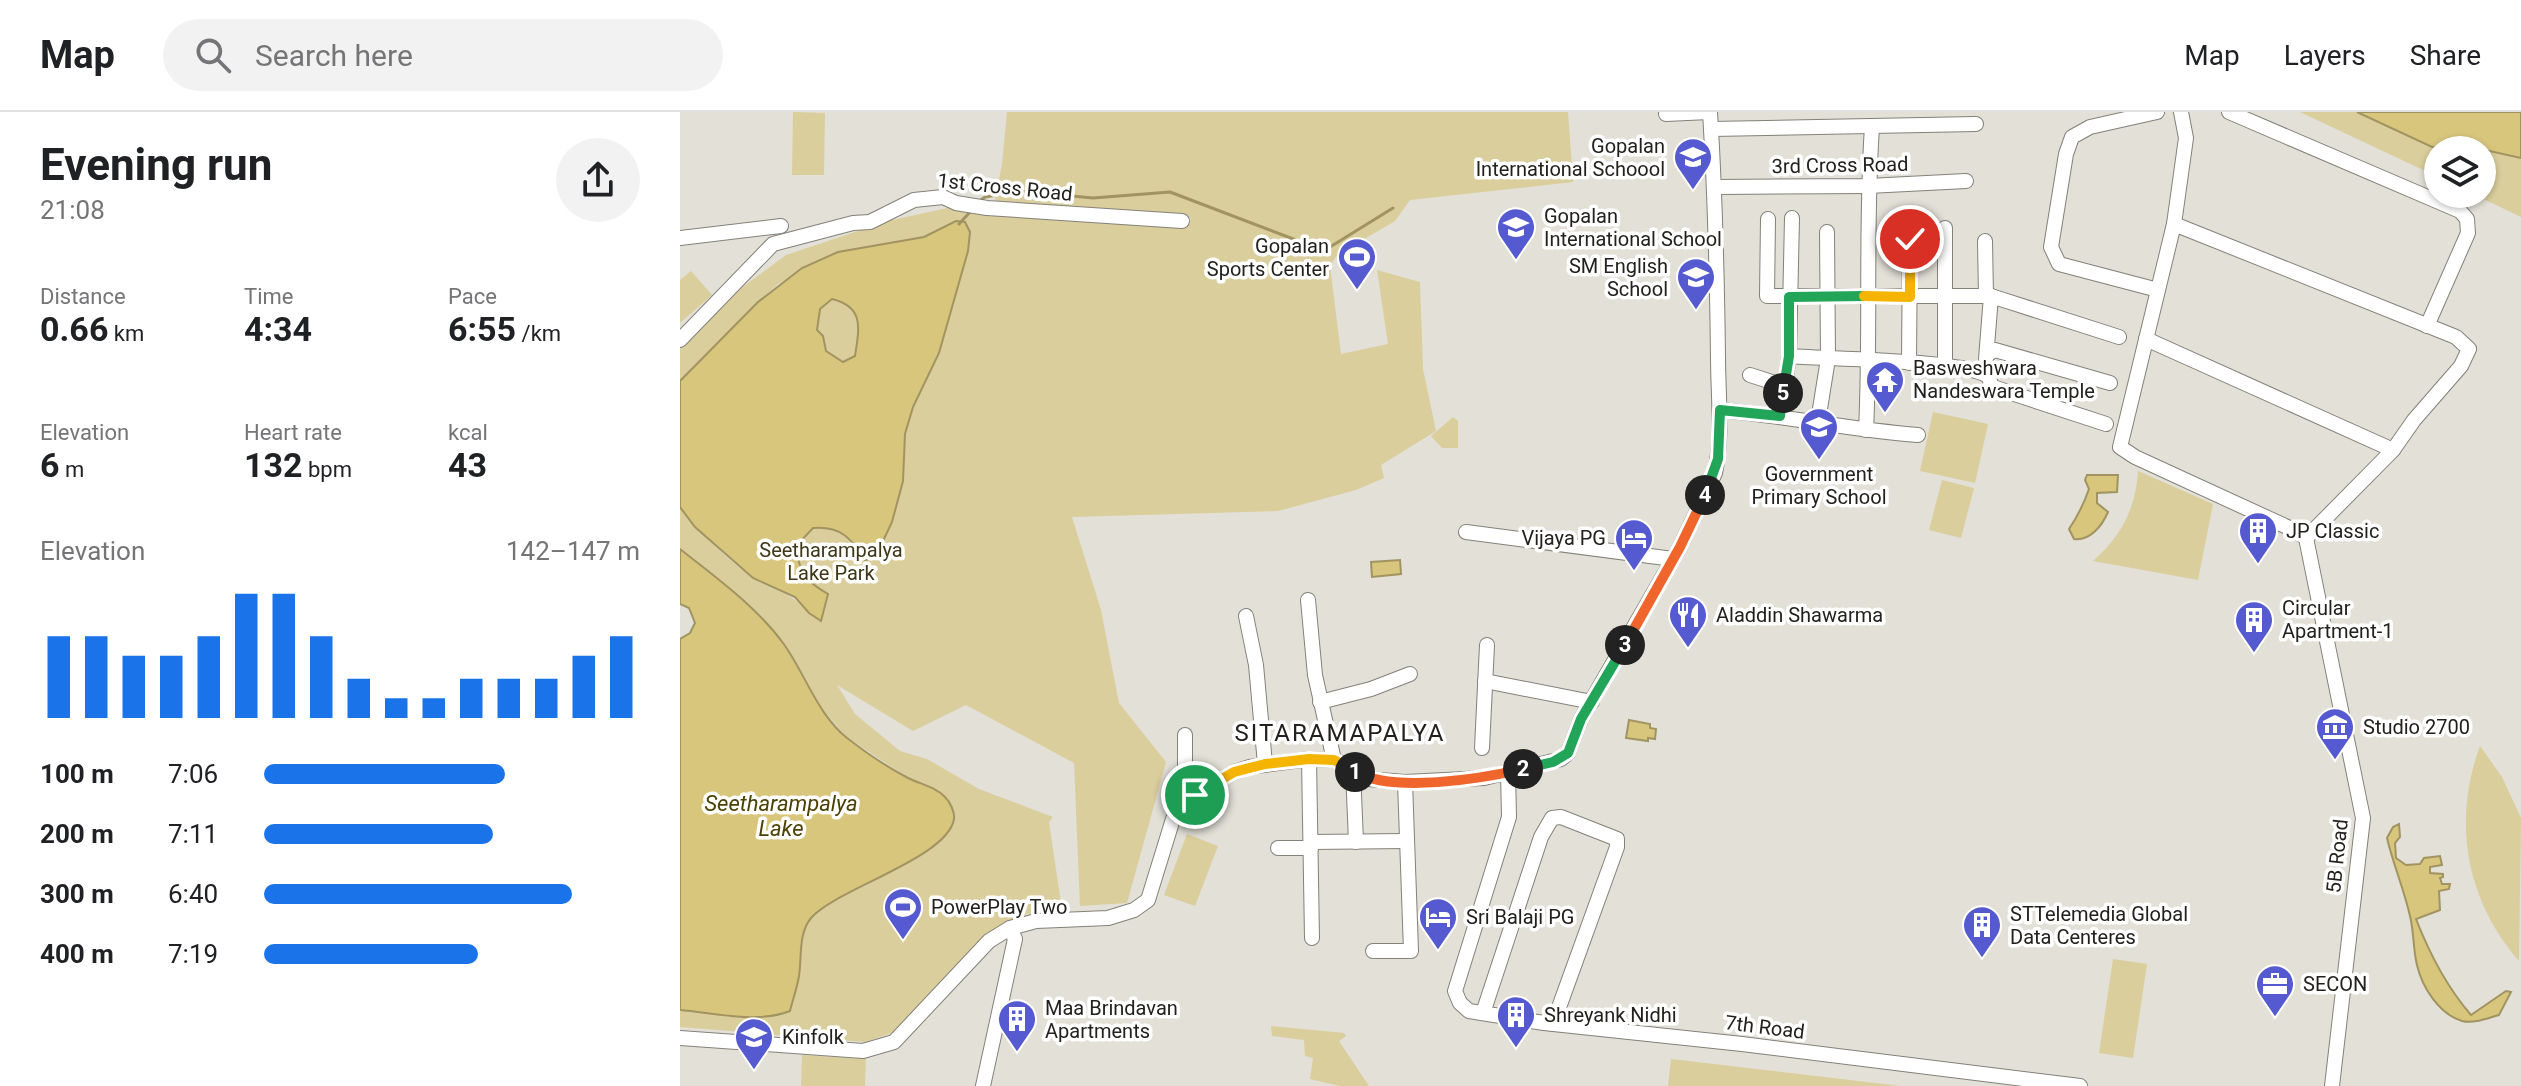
<!DOCTYPE html>
<html lang="en">
<head>
<meta charset="utf-8">
<style>
  :root { --surface:#fff; --page:#f2f2f2; --text:#202124; --muted:#757577; --line:#e0e0e0; --accent:#1a73e8 }
  body { margin:0; font-family:Roboto,sans-serif; background:var(--page); color:var(--text); height:100vh; display:flex; flex-direction:column; font-size:30px; white-space:nowrap }
  * { box-sizing:border-box; margin:0 }
  p { font-size:26px; color:var(--muted) }
  .icon { flex:none; width:44px; height:44px; fill:none; stroke:currentColor; stroke-width:2; stroke-linecap:round; stroke-linejoin:round }
  .map { position:relative; flex:1; overflow:hidden }
  .details { display:flex; flex-direction:column; background:var(--surface); width:680px }
  .details>* { flex:none }
  .fabs { position:absolute; left:1744px; top:24px; display:grid; gap:16px }
  .fabs a { display:grid; place-items:center; width:72px; height:72px; border-radius:50%; background:var(--surface); box-shadow:0 2px 6px #0004; font-size:40px }
  .pin { position:absolute; display:grid; place-items:center; width:68px; height:68px; color:#fff; margin:-34px; border:4px solid #fff; border-radius:50%; box-shadow:0 2px 8px #0007 }
  .km { position:absolute; width:40px; height:40px; margin:-20px; border-radius:50%; background:#222; color:#fff; font-size:22px; line-height:40px; text-align:center }
  .round { display:grid; place-items:center; flex:none; width:84px; height:84px; border-radius:42px; background:var(--page) }
  .overview { display:flex; align-items:center; justify-content:space-between; height:136px; padding:0 40px }
  h1 { font-size:44px; font-weight:700; line-height:60px }
  .figures { display:grid; grid-template-columns:repeat(3,1fr); gap:12px; height:136px; padding:8px 40px }
  .figures div { display:grid; align-content:center }
  .figures b { font-size:34px; font-weight:700 }
  .figures small { font-size:22px; font-weight:400 }
  .figures p { font-size:22px }
  .chart { height:224px; padding:16px 40px }
  .chart p { display:flex; justify-content:space-between }
  .chart svg { width:100%; height:144px; margin-top:8px; stroke:var(--accent); stroke-width:6 }
  ul { padding:0 40px; list-style:none; font-size:26px }
  li { display:grid; grid-template-columns:128px 96px 1fr; align-items:center; height:60px }
  li i { height:20px; border-radius:10px; background:var(--accent) }
  header { display:flex; align-items:center; gap:48px; box-sizing:border-box; height:112px; padding:0 40px; background:var(--surface); border-bottom:2px solid var(--line) }
  header strong { font-size:38px }
  nav { display:flex; gap:44px; margin-inline-start:auto; font-size:28px }
  .search { width:560px; height:72px; background:var(--page); display:flex; align-items:center; gap:20px; box-sizing:border-box; padding:0 28px; border-radius:44px; color:var(--muted); font-size:30px }
  main { display:flex; flex:1; min-height:0 }
  .map>svg:first-child { display:block }
  .green { fill:#dace9c }
  .water { fill:#d8c67d; stroke:#a19460; stroke-width:2; fill-rule:evenodd }
  .lines { fill:none; stroke-linecap:round; stroke-linejoin:round }
  .stream { stroke:#a19460; stroke-width:3 }
  .minor-casing { stroke:#838179; stroke-width:16 }
  .minor { stroke:#fff; stroke-width:14 }
  .split-1-casing { stroke:#fff; stroke-width:16 }
  .split-2-casing { stroke:#fff; stroke-width:16 }
  .split-3-casing { stroke:#fff; stroke-width:16 }
  .split-4-casing { stroke:#fff; stroke-width:16 }
  .split-5-casing { stroke:#fff; stroke-width:16 }
  .split-6-casing { stroke:#fff; stroke-width:16 }
  .split-7-casing { stroke:#fff; stroke-width:16 }
  .split-1 { stroke:#f5b400; stroke-width:10 }
  .split-2 { stroke:#f0652b; stroke-width:10 }
  .split-3 { stroke:#22a559; stroke-width:10 }
  .split-4 { stroke:#f0652b; stroke-width:10 }
  .split-5 { stroke:#22a559; stroke-width:10 }
  .split-6 { stroke:#22a559; stroke-width:10 }
  .split-7 { stroke:#f5b400; stroke-width:10 }
  .labels { text-anchor:middle; stroke-width:7; stroke-linejoin:round; paint-order:stroke }
  .poi-label { font-size:20px; fill:#22211e; stroke:#fff; text-anchor:start }
  .street-label { font-size:20px; fill:#22211e; stroke:#fff }
  .park-label { font-size:20px; fill:#3f3717; stroke:#fff }
  .water-label { font-size:22px; font-style:italic; fill:#4d4104; stroke:#fff }
  .quarter-label { font-size:24px; letter-spacing:2px; fill:#22211e; stroke:#fff }
</style>
</head>
<body>
<header>
<strong>Map</strong>
<div class="search"><svg class="icon" aria-label="search" viewBox="0 0 24 24"><circle cx="10" cy="10" r="6"/><path d="M15 15l6 6"/></svg>Search here</div>
<nav><a>Map</a><a>Layers</a><a>Share</a></nav>
</header>
<main>
<section class="details">
<div class="overview"><div><h1>Evening run</h1><p>21:08</p></div><a class="round"><svg class="icon" aria-label="share" viewBox="0 0 24 24"><path d="M12 15V3M7 8l5-5 5 5M5 13v7h14v-7"/></svg></a></div>
<div class="figures">
<div><p>Distance</p><b>0.66<small> km</small></b></div>
<div><p>Time</p><b>4:34</b></div>
<div><p>Pace</p><b>6:55<small> /km</small></b></div>
</div>
<div class="figures">
<div><p>Elevation</p><b>6<small> m</small></b></div>
<div><p>Heart rate</p><b>132<small> bpm</small></b></div>
<div><p>kcal</p><b>43</b></div>
</div>
<div class="chart"><p><span>Elevation</span>142–147 m</p>
<svg viewBox="0 0 160 44" preserveAspectRatio="none"><path d="M5 44V19M15 44V19M25 44V25M35 44V25M45 44V19M55 44V6M65 44V6M75 44V19M85 44V32M95 44V38M105 44V38M115 44V32M125 44V32M135 44V32M145 44V25M155 44V19"/></svg>
</div>
<ul>
<li><b>100 m</b>7:06<i style="width:64%"></i></li>
<li><b>200 m</b>7:11<i style="width:61%"></i></li>
<li><b>300 m</b>6:40<i style="width:82%"></i></li>
<li><b>400 m</b>7:19<i style="width:57%"></i></li>
</ul>
</section>
<div class="map">
<svg width="1841" height="974" viewBox="0 0 1841 974">
  <rect width="100%" height="100%" fill="#e2e0d7"/>
  <g class="green">
    <polygon points="113,0 145,1 144,63 112,63"/>
    <path d="M327 0H888L893 70 730 88 715 109 657 143 650 154 661 242 708 232 697 158 740 170 743 257 756 319 701 353 704 366 676 378 598 399 392 405 421 498 439 591 486 650 447 791 400 794 394 651 286 593 233 619 157 573 175 602 220 639 247 647 299 677 373 705 369 710 382 798 347 802 315 817 212 921 185 930 0 915V898L83 905 121 839 124 819 132 805 156 787 187 773 250 675 228 666 165 624 140 594 123 563 64 491 0 437V395C19 421 46 446 72 465 95 481 108 477 129 501L131 472 118 454 116 434 133 416C161 414 170 426 185 447L195 446 212 410 223 369 225 322 233 295 259 241 288 139 290 120 276 109 244 125 158 140 98 172 78 190 0 269V234L41 191 106 143 208 109 272 95 312 103 509 112 511 106 314 92 322 52Z"/>
    <polygon points="1620,0 1677,0 1752,35 1787,34 1841,46 1841,105 1793,82 1802,82 1802,38 1758,38 1758,65"/>
    <polygon points="11,159 32,183 0,211 0,168"/>
    <path d="M152 187C185 195 179 217 175 244L162 250 146 239 143 224 137 218 140 197Z"/>
    <polygon points="1253,300 1308,312 1295,371 1240,359"/>
    <polygon points="773,305 778,309 778,336 762,336 751,324"/>
    <path d="M1458 359 1533 392 1518 468 1413 449C1441 425 1456 396 1458 359Z"/>
    <polygon points="1262,368 1294,376 1281,426 1249,418"/>
    <path d="M1800 634 1822 665 1841 706 1839 849C1786 788 1772 710 1800 634Z"/>
    <polygon points="507,722 538,734 515,794 484,783"/>
    <polygon points="1433,847 1467,852 1453,946 1419,941"/>
    <polygon points="591,914 664,921 666,924 659,929 689,974 660,974 630,967 633,946 625,944 624,928 592,924"/>
    <polygon points="122,943 186,947 185,974 121,974"/>
    <polygon points="991,947 1220,974 988,974"/>
  </g>
  <g class="water">
    <polygon points="1677,0 1841,0 1841,46 1787,34 1752,35"/>
    <path d="M276 109 285 110 290 120 288 139 259 241 233 295 225 322 223 369 212 410 195 446 185 448C171 426 161 414 133 416L116 434C119 460 125 469 148 482L141 509 129 501 115 485 73 466 15 415 0 395V269L78 190 122 156 158 140 244 125ZM152 187C185 195 179 217 175 244L163 250 146 239 143 224 137 218 140 197Z"/>
    <path d="M1407 363H1438L1437 380 1417 381V391L1428 400C1422 414 1410 429 1394 427L1389 417C1398 404 1404 391 1409 377L1405 368Z"/>
    <path d="M0 437C35 465 76 494 103 531 125 561 137 602 167 626 185 640 207 655 228 666 240 672 256 675 265 685 270 690 275 700 274 707 268 746 156 777 131 806 118 822 122 845 119 864 117 876 113 887 110 899 77 912 35 901 0 898V527L10 521 15 511 9 496 0 492Z"/>
    <polygon points="720,448 721,462 692,465 691,450"/>
    <polygon points="949,608 970,612 970,616 976,617 975,627 968,626 968,629 946,626"/>
    <path d="M1719 712 1720 725 1715 731 1716 746 1726 753 1740 752 1744 746 1760 744 1762 753 1750 755V761L1763 762V765L1760 766 1762 772H1770L1769 777 1759 779 1760 798 1736 807C1750 843 1766 874 1791 903L1826 879 1831 880 1819 903C1808 906 1794 912 1782 909 1759 902 1742 875 1737 853 1733 837 1734 820 1730 804 1724 777 1713 752 1707 726L1713 715Z"/>
  </g>
  <g class="lines">
    <g class="stream">
      <polyline points="301,88 305,85 339,79 413,86 490,80 629,133 650,135 713,96"/>
      <polyline points="279,112 290,100"/>
    </g>
    <defs>
      <g id="minor">
        <polyline points="1477,0 1410,15 1392,25 1386,42 1371,135 1379,152 1478,178"/>
        <polyline points="1501,0 1506,26 1494,112 1440,335 1455,345 1616,419 1626,426"/>
        <polyline points="1549,0 1780,99 1787,107 1788,121 1747,214"/>
        <polyline points="986,2 1029,0"/>
        <polyline points="1031,17 1296,12"/>
        <polyline points="1034,75 1188,74 1286,69"/>
        <polyline points="1088,107 1087,184 1311,184 1439,225"/>
        <polyline points="1494,112 1776,225 1789,237 1781,254 1734,308 1713,338 1626,426"/>
        <polyline points="0,126 101,114"/>
        <polyline points="1305,129 1306,184"/>
        <polyline points="1466,227 1713,338"/>
        <polyline points="0,228 93,132 173,111 190,110 234,88 263,85 276,91 307,96 502,109"/>
        <polyline points="1308,242 1315,238 1430,271"/>
        <path d="M1109 244C1144 247 1290 248 1309 265L1311 273 1316 276 1426 312"/>
        <polyline points="1306,247 1311,184"/>
        <polyline points="1229,251 1230,127"/>
        <polyline points="1265,253 1265,116"/>
        <polyline points="1070,263 1104,274"/>
        <path d="M1040 298C1106 304 1172 318 1238 323"/>
        <polyline points="1100,304 1109,244 1112,106"/>
        <polyline points="1138,309 1148,247 1147,120"/>
        <path d="M1186 318C1191 217 1185 116 1192 15"/>
        <polyline points="786,420 993,447"/>
        <polyline points="1626,426 1683,706 1652,974"/>
        <polyline points="628,488 635,563 654,648"/>
        <polyline points="566,504 576,553 585,652"/>
        <polyline points="805,569 912,590"/>
        <polyline points="640,590 691,577 730,562"/>
        <polyline points="505,623 505,692"/>
        <polyline points="802,636 807,533"/>
        <polyline points="629,647 632,826"/>
        <polyline points="673,658 676,730"/>
        <polyline points="828,660 829,705 775,879 780,891 789,899 864,911 1062,932 1400,974"/>
        <polyline points="631,730 726,729"/>
        <polyline points="598,736 631,736"/>
        <polyline points="693,839 731,839 725,670"/>
        <polyline points="803,901 861,725 872,706 881,705 937,727 937,735 873,912"/>
        <path d="M0 926 183 939 214 930 309 829 330 816 356 809 428 806 454 798 468 788 493 707 515 683 554 660 570 655 629 647 654 648 688 667 725 670 804 666 881 647 888 641 901 607 1000 435 1035 361C1043 323 1038 283 1038 245 1037 163 1035 81 1030 0"/>
        <polyline points="303,974 335,827 330,816"/>
      </g>
    </defs>
    <use href="#minor" class="minor-casing"/>
    <use href="#minor" class="minor"/>
  </g>
  <g class="lines">
    <defs>
      <polyline id="split-1" points="515,683 554,660 585,652 629,647 654,648 675,660"/>
      <path id="split-2" d="M675 660C714 681 800 667 843 657"/>
      <polyline id="split-3" points="843,657 873,650 888,641 901,607 945,533"/>
      <polyline id="split-4" points="945,533 1000,435 1025,383"/>
      <polyline id="split-5" points="1025,383 1038,347 1040,298 1100,304 1103,281"/>
      <polyline id="split-6" points="1103,281 1109,244 1109,185 1184,184"/>
      <polyline id="split-7" points="1184,184 1230,185 1230,127"/>
    </defs>
    <use href="#split-1" class="split-1-casing"/>
    <use href="#split-2" class="split-2-casing"/>
    <use href="#split-3" class="split-3-casing"/>
    <use href="#split-4" class="split-4-casing"/>
    <use href="#split-5" class="split-5-casing"/>
    <use href="#split-6" class="split-6-casing"/>
    <use href="#split-7" class="split-7-casing"/>
    <use href="#split-1" class="split-1"/>
    <use href="#split-2" class="split-2"/>
    <use href="#split-3" class="split-3"/>
    <use href="#split-4" class="split-4"/>
    <use href="#split-5" class="split-5"/>
    <use href="#split-6" class="split-6"/>
    <use href="#split-7" class="split-7"/>
  </g>
  <defs>
    <symbol id="school-pin" viewBox="-11 -11 22 30"><path d="M0 17L-7.5 6A9.5 9.5 0 1 1 7.5 6Z" fill="#555ad1" stroke="#fff"/><path d="M0-5L7-2L0 1L-7-2ZM-4 1L0 2.5L4 1V4Q0 6-4 4Z" fill="#fff"/></symbol>
    <symbol id="university-pin" viewBox="-11 -11 22 30"><path d="M0 17L-7.5 6A9.5 9.5 0 1 1 7.5 6Z" fill="#555ad1" stroke="#fff"/><path d="M0-5L7-2L0 1L-7-2ZM-4 1L0 2.5L4 1V4Q0 6-4 4Z" fill="#fff"/></symbol>
    <symbol id="stadium-pin" viewBox="-11 -11 22 30"><path d="M0 17L-7.5 6A9.5 9.5 0 1 1 7.5 6Z" fill="#555ad1" stroke="#fff"/><path d="M0-5a6.5 5 0 1 0 0 10a6.5 5 0 1 0 0-10ZM-3.5-1.8h7v3.6h-7Z" fill="#fff"/></symbol>
    <symbol id="temple-pin" viewBox="-11 -11 22 30"><path d="M0 17L-7.5 6A9.5 9.5 0 1 1 7.5 6Z" fill="#555ad1" stroke="#fff"/><path d="M0-6L5-2H3V0L6.5 2.5H4V6H1.5V3h-3V6H-4V2.5H-6.5L-3 0V-2H-5Z" fill="#fff"/></symbol>
    <symbol id="building-pin" viewBox="-11 -11 22 30"><path d="M0 17L-7.5 6A9.5 9.5 0 1 1 7.5 6Z" fill="#555ad1" stroke="#fff"/><path d="M-4-6H4V6H1V3H-1V6H-4ZM-2.5-4.3h1.7v1.8h-1.7ZM.8-4.3h1.7v1.8H.8ZM-2.5-1h1.7V.8h-1.7ZM.8-1h1.7V.8H.8Z" fill="#fff"/></symbol>
    <symbol id="hotel-pin" viewBox="-11 -11 22 30"><path d="M0 17L-7.5 6A9.5 9.5 0 1 1 7.5 6Z" fill="#555ad1" stroke="#fff"/><path d="M-6-4.5h1.5V1H6V5H4.5V3h-9V5H-6ZM-4 0a1.8 1.8 0 1 1 3.6 0ZM.5 0V-2.5h3Q6-2.5 6 0Z" fill="#fff"/></symbol>
    <symbol id="restaurant-pin" viewBox="-11 -11 22 30"><path d="M0 17L-7.5 6A9.5 9.5 0 1 1 7.5 6Z" fill="#555ad1" stroke="#fff"/><path d="M-5-6h1v4h1v-4h1v4h1v-4h1v5L-1.5 .5V6h-2V.5L-5-1ZM5-6V6H3V1.5H1.5Q1.5-4 5-6Z" fill="#fff"/></symbol>
    <symbol id="museum-pin" viewBox="-11 -11 22 30"><path d="M0 17L-7.5 6A9.5 9.5 0 1 1 7.5 6Z" fill="#555ad1" stroke="#fff"/><path d="M0-6L6-3V-2H-6V-3ZM-5-1h2V3h-2ZM-1-1h2V3h-2ZM3-1h2V3H3ZM-6 4H6V6H-6Z" fill="#fff"/></symbol>
    <symbol id="office-pin" viewBox="-11 -11 22 30"><path d="M0 17L-7.5 6A9.5 9.5 0 1 1 7.5 6Z" fill="#555ad1" stroke="#fff"/><path d="M-6-3h4V-5.5h4V-3h4V5H-6ZM-1-4.5V-3h2v-1.5ZM-6 0V1H6V0Z" fill="#fff"/></symbol>
  </defs>
  <g fill-rule="evenodd">
    <use href="#school-pin" x="991" y="23" width="44" height="60"/>
    <use href="#university-pin" x="814" y="93" width="44" height="60"/>
    <use href="#stadium-pin" x="655" y="123" width="44" height="60"/>
    <use href="#school-pin" x="994" y="143" width="44" height="60"/>
    <use href="#temple-pin" x="1183" y="246" width="44" height="60"/>
    <use href="#school-pin" x="1117" y="293" width="44" height="60"/>
    <use href="#building-pin" x="1556" y="397" width="44" height="60"/>
    <use href="#hotel-pin" x="932" y="404" width="44" height="60"/>
    <use href="#restaurant-pin" x="986" y="481" width="44" height="60"/>
    <use href="#building-pin" x="1552" y="486" width="44" height="60"/>
    <use href="#museum-pin" x="1633" y="593" width="44" height="60"/>
    <use href="#stadium-pin" x="201" y="773" width="44" height="60"/>
    <use href="#hotel-pin" x="736" y="783" width="44" height="60"/>
    <use href="#building-pin" x="1280" y="791" width="44" height="60"/>
    <use href="#office-pin" x="1573" y="850" width="44" height="60"/>
    <use href="#building-pin" x="814" y="881" width="44" height="60"/>
    <use href="#building-pin" x="315" y="885" width="44" height="60"/>
    <use href="#school-pin" x="52" y="903" width="44" height="60"/>
  </g>
  <g class="labels">
    <g class="poi-label">
      <text x="985" y="41" text-anchor="end">Gopalan<tspan x="985" dy="23">International Schoool</tspan></text>
      <text x="864" y="111">Gopalan<tspan x="864" dy="23">International School</tspan></text>
      <text x="649" y="141" text-anchor="end">Gopalan<tspan x="649" dy="23">Sports Center</tspan></text>
      <text x="988" y="161" text-anchor="end">SM English<tspan x="988" dy="23">School</tspan></text>
      <text x="1233" y="263">Basweshwara<tspan x="1233" dy="23">Nandeswara Temple</tspan></text>
      <text x="1139" y="369" text-anchor="middle">Government<tspan x="1139" dy="23">Primary School</tspan></text>
      <text x="1606" y="426">JP Classic</text>
      <text x="926" y="433" text-anchor="end">Vijaya PG</text>
      <text x="1602" y="503">Circular<tspan x="1602" dy="23">Apartment-1</tspan></text>
      <text x="1036" y="510">Aladdin Shawarma</text>
      <text x="1683" y="622">Studio 2700</text>
      <text x="251" y="802">PowerPlay Two</text>
      <text x="1330" y="809">STTelemedia Global<tspan x="1330" dy="23">Data Centeres</tspan></text>
      <text x="786" y="812">Sri Balaji PG</text>
      <text x="1623" y="879">SECON</text>
      <text x="365" y="903">Maa Brindavan<tspan x="365" dy="23">Apartments</tspan></text>
      <text x="864" y="910">Shreyank Nidhi</text>
      <text x="102" y="932">Kinfolk</text>
    </g>
    <g class="street-label">
      <text transform="translate(1160 53) rotate(-1)" y="7">3rd Cross Road</text>
      <text transform="translate(325 75) rotate(6)" y="7">1st Cross Road</text>
      <text transform="translate(1657 744) rotate(-84)" y="7">5B Road</text>
      <text transform="translate(1085 915) rotate(7)" y="7">7th Road</text>
    </g>
    <g class="park-label">
      <text x="151" y="445">Seetharampalya<tspan x="151" dy="23">Lake Park</tspan></text>
    </g>
    <g class="water-label">
      <text x="101" y="699">Seetharampalya<tspan x="101" dy="25">Lake</tspan></text>
    </g>
    <g class="quarter-label">
      <text x="660" y="629">SITARAMAPALYA</text>
    </g>
  </g>
</svg>
<div class="fabs">
<a><svg class="icon" aria-label="layers" viewBox="0 0 24 24"><path d="M12 4l9 5-9 5-9-5zM3 14l9 5 9-5"/></svg></a>
</div>
<div class="pin" style="left:515px;top:683px;background:#1e9e55"><svg class="icon" aria-label="arrive" viewBox="0 0 24 24"><path d="M6 21V4h12l-3 4 3 4H6"/></svg></div>
<div class="pin" style="left:1230px;top:127px;background:#d93025"><svg class="icon" aria-label="check" viewBox="0 0 24 24"><path d="M5 12l5 5 9-10"/></svg></div>
<b class="km" style="left:675px;top:660px">1</b>
<b class="km" style="left:843px;top:657px">2</b>
<b class="km" style="left:945px;top:533px">3</b>
<b class="km" style="left:1025px;top:383px">4</b>
<b class="km" style="left:1103px;top:281px">5</b>
</div>
</main>
</body>
</html>
